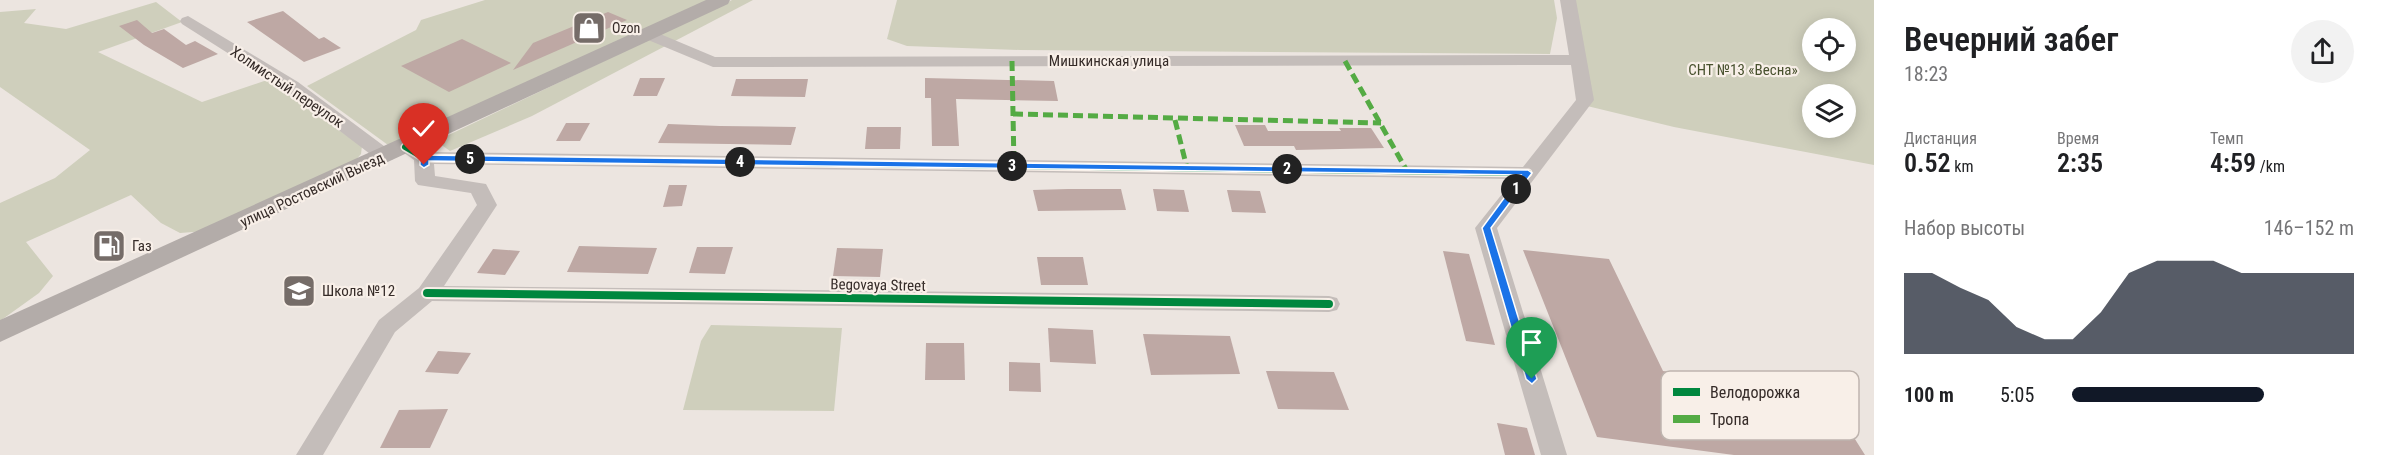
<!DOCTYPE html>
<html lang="ru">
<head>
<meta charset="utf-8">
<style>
  :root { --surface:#fff; --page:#f2f2f2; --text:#202124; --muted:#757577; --accent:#111827 }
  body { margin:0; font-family:"Roboto Condensed",sans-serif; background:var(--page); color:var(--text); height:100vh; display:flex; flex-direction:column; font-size:22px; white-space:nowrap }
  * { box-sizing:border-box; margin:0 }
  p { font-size:20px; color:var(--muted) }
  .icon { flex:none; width:33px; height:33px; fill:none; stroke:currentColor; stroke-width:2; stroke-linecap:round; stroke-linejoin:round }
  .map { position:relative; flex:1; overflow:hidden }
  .side { display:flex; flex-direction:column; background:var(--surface); width:510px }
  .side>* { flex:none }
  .controls { position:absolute; left:1802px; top:18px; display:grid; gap:12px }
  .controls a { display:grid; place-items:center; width:54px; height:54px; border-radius:50%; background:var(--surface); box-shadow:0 3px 15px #0003; font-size:30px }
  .pin { position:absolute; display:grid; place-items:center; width:51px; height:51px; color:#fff; margin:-62px -26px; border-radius:50% 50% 50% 0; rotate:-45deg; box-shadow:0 0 6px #0007 }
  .pin .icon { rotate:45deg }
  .km { position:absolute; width:30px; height:30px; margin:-15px; border-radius:50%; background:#222; color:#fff; font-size:16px; line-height:30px; text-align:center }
  .round { display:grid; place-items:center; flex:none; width:63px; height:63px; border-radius:32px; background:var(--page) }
  .head { display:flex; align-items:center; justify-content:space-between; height:102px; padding:0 30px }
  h1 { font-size:33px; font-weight:600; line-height:45px }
  .stats { display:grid; grid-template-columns:repeat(3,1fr); gap:9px; height:102px; padding:6px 30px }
  .stats div { display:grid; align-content:center }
  .stats b { font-size:26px; font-weight:600 }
  .stats small { font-size:16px; font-weight:400 }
  .stats p { font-size:16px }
  .chart { height:168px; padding:12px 30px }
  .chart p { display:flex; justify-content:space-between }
  .chart svg { width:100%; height:108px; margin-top:6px; fill:var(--accent); opacity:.7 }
  ul { padding:0 30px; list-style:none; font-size:20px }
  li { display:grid; grid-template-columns:96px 72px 1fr; align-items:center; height:45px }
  li i { height:15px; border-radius:8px; background:var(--accent) }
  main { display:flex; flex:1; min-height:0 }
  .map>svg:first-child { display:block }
  .green { fill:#cfcfbc; fill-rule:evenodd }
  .building { fill:#bea8a4 }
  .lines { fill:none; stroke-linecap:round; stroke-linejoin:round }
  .minor { fill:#c4bdba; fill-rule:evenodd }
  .major { fill:#b3aca9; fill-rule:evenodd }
  .quiet { stroke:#54ab44; stroke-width:5; stroke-dasharray:10 5; stroke-linecap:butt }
  .cycleway-far1-casing { stroke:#f8efe8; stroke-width:9 }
  .cycleway-casing { stroke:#f8efe8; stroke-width:12 }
  .cycleway-far1 { stroke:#00873e; stroke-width:6 }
  .cycleway { stroke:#00873e; stroke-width:8 }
  .route { fill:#1a73e8; stroke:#fff; stroke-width:1.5 }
  .labels { text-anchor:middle; stroke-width:4.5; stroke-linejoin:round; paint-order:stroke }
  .far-poi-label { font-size:14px; fill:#352b28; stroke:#f8efe8; text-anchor:start }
  .street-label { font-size:15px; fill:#352b28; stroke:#f8efe8 }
  .park-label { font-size:15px; fill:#48512e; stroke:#f8efe8 }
  .poi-label { font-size:15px; fill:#352b28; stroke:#f8efe8; text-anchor:start }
  .key { fill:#f8efe8; stroke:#beb4ae; stroke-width:1.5 }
  .key-label { font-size:16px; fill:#352b28 }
</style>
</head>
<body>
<main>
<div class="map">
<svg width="1874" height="455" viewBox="0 0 1874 455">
  <rect width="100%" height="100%" fill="#ece5e0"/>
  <g class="green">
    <polygon points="485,0 713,0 388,145 307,86 416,30 421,20"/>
    <polygon points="732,0 753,0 532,116 450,151 436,141"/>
    <polygon points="897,0 1554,0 1557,18 1550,54 1020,50 907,46 887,39"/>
    <path d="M1571 0H1874V165L1674 127 1583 105ZM1812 28H1845V62H1812ZM1812 94H1845V128H1812Z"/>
    <polygon points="156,2 182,22 98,52 202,102 267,80 362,146 361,154 355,161 206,231 180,233 161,223 131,195 26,242 53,276 39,293 0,321 0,203 55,178 90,150 0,87 0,12 36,9 24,23 66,29"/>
    <polygon points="711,325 842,328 834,411 683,410 701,341"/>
  </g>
  <g class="building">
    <polygon points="283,11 319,39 324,37 341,48 304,62 247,22"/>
    <polygon points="608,12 627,20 513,70 533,43"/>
    <polygon points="137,20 152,33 164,29 186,45 195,41 218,54 183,68 144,45 119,26"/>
    <polygon points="462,39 511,63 449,92 401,66"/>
    <polygon points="640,78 665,78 657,96 633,96"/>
    <polygon points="925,78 1054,81 1058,101 956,99 959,146 932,146 931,98 925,98"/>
    <polygon points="736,79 808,79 805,97 731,96"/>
    <polygon points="566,123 590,123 580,141 556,141"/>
    <polygon points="668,124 720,126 796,127 791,145 658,143"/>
    <polygon points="1235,125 1265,125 1268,131 1341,131 1339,128 1371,128 1384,148 1296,150 1294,146 1244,146"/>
    <polygon points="867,127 901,127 900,149 865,149"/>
    <polygon points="669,185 687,185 682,206 663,207"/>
    <polygon points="1068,189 1121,189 1126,210 1038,211 1033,190"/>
    <polygon points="1153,189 1184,190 1189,212 1157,211"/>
    <polygon points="1227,190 1260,191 1266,213 1232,212"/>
    <polygon points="579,246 616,247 657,248 648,274 567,272"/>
    <polygon points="697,247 733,247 725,274 689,273"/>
    <polygon points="837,248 883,249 880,277 833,276"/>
    <polygon points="493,249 520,251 505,275 477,273"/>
    <polygon points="1523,250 1609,259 1663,371 1824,390 1865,455 1734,455 1597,437"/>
    <polygon points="1443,251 1469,254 1495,345 1466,341"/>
    <polygon points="1037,257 1083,257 1088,285 1041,285"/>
    <polygon points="1048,328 1093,330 1096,364 1050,362"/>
    <polygon points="1143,334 1230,336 1240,374 1151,375"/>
    <polygon points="926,343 964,343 965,380 925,380"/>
    <polygon points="438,351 471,353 458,374 425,372"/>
    <polygon points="1009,362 1040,363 1041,392 1009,391"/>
    <polygon points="1266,371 1334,372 1349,410 1278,409"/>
    <polygon points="448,409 430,448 380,448 399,410"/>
    <polygon points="1497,423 1527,428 1535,455 1505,455"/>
  </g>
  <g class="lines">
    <g class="minor">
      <polygon points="1560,0 1576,0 1594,100 1497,228 1567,455 1541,455 1475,228 1514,179 434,164 435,176 486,184 497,205 444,286 1329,296 1337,298 1340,304 1337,310 1329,312 432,301 395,332 323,455 296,455 379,320 419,288 477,205 471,193 418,185 415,181 414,160 396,147 398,143 412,143 428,152 1523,167 1576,100 1571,65 713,67 641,37 639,34 641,31 653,31 715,57 1569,55"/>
      <polygon points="188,16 298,82 392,152 395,156 392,160 378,160 286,90 182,24 180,21 182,18"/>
    </g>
    <polygon class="major" points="706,0 730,0 728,4 0,342 0,320"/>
    <g class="quiet">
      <polyline points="1012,61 1014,166"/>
      <polyline points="1345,61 1407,171"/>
      <polyline points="1013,114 1381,123"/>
      <polyline points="1175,120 1187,168"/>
    </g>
    <defs>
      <polyline id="cycleway-far1" points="405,147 424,158 1528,173"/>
      <polyline id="cycleway" points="427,293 1329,304"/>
    </defs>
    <use href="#cycleway-far1" class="cycleway-far1-casing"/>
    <use href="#cycleway" class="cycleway-casing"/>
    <use href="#cycleway-far1" class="cycleway-far1"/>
    <use href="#cycleway" class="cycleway"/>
  </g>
  <polygon class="route" points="424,155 1528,170 1532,173 1491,228 1537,379 1532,384 1526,379 1482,228 1521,175 429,161 429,165 424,168 420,165 420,158"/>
  <defs>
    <symbol id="shop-square" viewBox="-11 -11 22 22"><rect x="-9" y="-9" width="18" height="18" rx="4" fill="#756c68" stroke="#f8efe8"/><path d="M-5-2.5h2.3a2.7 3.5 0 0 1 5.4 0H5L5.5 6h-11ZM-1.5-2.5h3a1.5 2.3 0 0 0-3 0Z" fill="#fff"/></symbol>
    <symbol id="fuel-square" viewBox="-11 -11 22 22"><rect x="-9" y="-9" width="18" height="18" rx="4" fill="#756c68" stroke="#f8efe8"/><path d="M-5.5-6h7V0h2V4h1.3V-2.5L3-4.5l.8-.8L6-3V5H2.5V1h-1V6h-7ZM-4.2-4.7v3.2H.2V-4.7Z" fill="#fff"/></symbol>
    <symbol id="school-square" viewBox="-11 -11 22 22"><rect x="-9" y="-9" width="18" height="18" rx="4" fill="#756c68" stroke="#f8efe8"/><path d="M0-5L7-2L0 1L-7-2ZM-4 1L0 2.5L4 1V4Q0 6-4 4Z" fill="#fff"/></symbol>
  </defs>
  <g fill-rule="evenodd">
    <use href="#shop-square" x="570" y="9" width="38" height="38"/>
    <use href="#fuel-square" x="90" y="227" width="38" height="38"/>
    <use href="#school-square" x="280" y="272" width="38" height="38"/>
  </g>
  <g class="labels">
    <g class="far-poi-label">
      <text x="612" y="33">Ozon</text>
    </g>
    <g class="street-label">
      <text x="1109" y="66">Мишкинская улица</text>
      <text transform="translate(287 87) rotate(34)" y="5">Холмистый переулок</text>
      <text transform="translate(312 190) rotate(-25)" y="5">улица Ростовский Выезд</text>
      <text transform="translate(878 285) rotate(1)" y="5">Begovaya Street</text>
    </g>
    <g class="park-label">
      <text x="1743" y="75">СНТ №13 «Весна»</text>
    </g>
    <g class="poi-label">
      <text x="132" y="251">Газ</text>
      <text x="322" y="296">Школа №12</text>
    </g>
  </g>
  <rect x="1661" y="371" width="198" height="69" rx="9" class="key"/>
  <rect x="1673" y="388" width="27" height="8" fill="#00873e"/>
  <rect x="1673" y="415" width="27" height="8" fill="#54ab44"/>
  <g class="key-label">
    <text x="1710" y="398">Велодорожка</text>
    <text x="1710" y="425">Тропа</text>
  </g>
</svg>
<div class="controls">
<a><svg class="icon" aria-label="locate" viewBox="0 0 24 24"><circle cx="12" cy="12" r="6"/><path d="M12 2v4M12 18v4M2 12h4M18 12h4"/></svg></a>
<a><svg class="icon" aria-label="layers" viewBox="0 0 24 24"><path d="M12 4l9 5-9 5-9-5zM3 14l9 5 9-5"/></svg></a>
</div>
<div class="pin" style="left:1532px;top:379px;background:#1e9e55"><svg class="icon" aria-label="arrive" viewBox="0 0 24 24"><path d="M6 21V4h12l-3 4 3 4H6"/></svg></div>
<div class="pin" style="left:424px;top:165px;background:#d93025"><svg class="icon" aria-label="check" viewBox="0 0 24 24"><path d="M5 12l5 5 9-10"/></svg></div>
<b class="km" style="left:1516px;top:189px">1</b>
<b class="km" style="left:1287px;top:169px">2</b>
<b class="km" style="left:1012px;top:166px">3</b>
<b class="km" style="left:740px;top:162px">4</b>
<b class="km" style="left:470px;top:159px">5</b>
</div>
<section class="side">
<div class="head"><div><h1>Вечерний забег</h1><p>18:23</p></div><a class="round"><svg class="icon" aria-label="share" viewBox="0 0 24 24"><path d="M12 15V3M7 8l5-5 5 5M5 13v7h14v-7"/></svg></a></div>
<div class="stats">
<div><p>Дистанция</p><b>0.52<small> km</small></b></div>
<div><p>Время</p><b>2:35</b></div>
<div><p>Темп</p><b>4:59<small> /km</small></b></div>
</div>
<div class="chart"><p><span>Набор высоты</span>146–152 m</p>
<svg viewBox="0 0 160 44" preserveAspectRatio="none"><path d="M0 44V11L10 11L20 17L30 22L40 33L50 38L60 38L70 27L80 11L90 6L100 6L110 6L120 11L130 11L140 11L150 11L160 11V44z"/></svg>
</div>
<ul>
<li><b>100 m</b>5:05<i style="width:68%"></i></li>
</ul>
</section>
</main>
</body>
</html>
